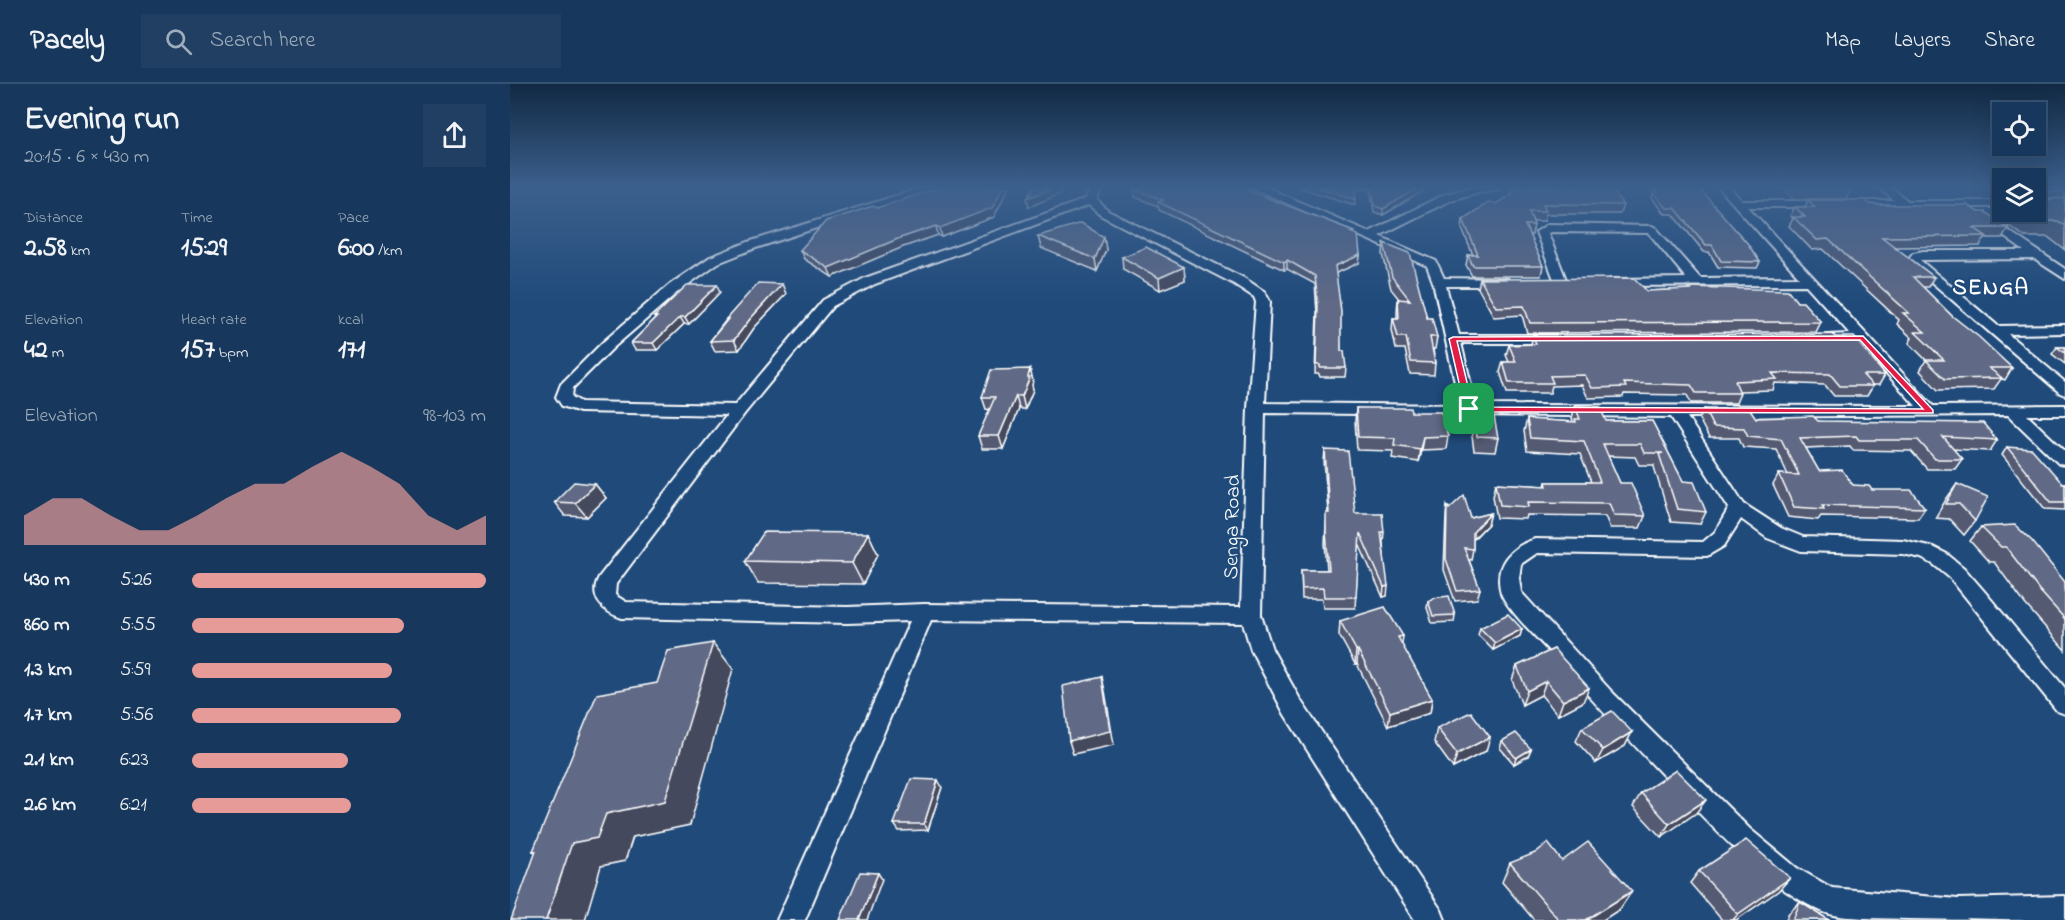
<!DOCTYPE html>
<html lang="en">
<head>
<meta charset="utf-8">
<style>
  :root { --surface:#17385c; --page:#203f62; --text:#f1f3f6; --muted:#9eacbb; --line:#365272; --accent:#e69b98 }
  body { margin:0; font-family:"Indie Flower",sans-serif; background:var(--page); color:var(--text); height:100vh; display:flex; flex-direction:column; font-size:22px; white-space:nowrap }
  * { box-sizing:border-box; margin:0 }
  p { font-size:20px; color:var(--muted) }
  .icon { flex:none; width:33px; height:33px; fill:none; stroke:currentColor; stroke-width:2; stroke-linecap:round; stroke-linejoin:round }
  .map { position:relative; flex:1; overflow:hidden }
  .details { display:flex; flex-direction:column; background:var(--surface); width:510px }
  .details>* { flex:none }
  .fabs { position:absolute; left:1482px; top:18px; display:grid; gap:12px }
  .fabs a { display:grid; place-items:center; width:54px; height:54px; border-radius:0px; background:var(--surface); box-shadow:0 6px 24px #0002,0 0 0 2px var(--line); font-size:30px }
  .pin { position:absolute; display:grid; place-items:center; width:51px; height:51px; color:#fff; margin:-26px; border-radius:12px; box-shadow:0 3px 9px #0006 }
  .round { display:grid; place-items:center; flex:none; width:63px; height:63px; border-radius:0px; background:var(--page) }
  .head { display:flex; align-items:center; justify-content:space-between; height:102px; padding:0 24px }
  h1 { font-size:33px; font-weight:700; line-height:45px }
  .stats { display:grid; grid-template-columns:repeat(3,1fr); gap:9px; height:102px; padding:6px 24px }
  .stats div { display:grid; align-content:center }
  .stats b { font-size:26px; font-weight:700 }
  .stats small { font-size:16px; font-weight:400 }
  .stats p { font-size:16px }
  .chart { height:168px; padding:12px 24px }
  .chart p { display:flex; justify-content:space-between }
  .chart svg { width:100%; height:108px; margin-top:6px; fill:var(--accent); opacity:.7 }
  ul { padding:0 24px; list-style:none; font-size:20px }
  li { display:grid; grid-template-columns:96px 72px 1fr; align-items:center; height:45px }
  li i { height:15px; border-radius:8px; background:var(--accent) }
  header { display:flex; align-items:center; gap:36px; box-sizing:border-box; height:84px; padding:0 30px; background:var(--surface); border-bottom:2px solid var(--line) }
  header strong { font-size:28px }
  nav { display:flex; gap:33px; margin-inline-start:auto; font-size:21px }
  .search { width:420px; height:54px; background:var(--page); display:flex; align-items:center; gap:15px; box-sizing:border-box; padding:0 21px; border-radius:0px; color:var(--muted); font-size:22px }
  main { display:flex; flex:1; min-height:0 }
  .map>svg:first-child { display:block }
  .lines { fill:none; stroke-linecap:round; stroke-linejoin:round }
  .minor-casing { stroke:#fff; stroke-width:4 }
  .minor { fill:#1f4a7a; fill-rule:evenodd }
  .wall { fill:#535a72; stroke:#fff; stroke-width:1.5; fill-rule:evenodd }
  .shaded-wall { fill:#444a5d; stroke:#fff; stroke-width:1.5 }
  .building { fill:#616985; stroke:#fff; stroke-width:1.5 }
  .route { fill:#e11d48; stroke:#fff; stroke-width:1.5; fill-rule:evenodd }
  .labels { text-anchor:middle; stroke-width:4.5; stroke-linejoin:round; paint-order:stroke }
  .street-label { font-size:21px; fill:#fff; stroke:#1f4a7a }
  .far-district-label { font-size:22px; font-weight:bold; letter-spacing:1.5px; fill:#fff; stroke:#1f4a7a }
</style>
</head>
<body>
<header>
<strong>Pacely</strong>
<div class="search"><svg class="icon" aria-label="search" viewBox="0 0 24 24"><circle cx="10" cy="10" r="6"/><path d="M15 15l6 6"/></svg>Search here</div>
<nav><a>Map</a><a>Layers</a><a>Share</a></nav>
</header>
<main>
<section class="details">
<div class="head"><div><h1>Evening run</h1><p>20:15 · 6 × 430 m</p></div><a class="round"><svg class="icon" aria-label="share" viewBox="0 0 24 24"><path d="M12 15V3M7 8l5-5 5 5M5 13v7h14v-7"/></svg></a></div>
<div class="stats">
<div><p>Distance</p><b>2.58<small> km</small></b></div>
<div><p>Time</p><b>15:29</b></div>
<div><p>Pace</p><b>6:00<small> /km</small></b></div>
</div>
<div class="stats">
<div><p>Elevation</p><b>42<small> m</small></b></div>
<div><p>Heart rate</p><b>157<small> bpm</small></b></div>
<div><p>kcal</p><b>171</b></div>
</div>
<div class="chart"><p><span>Elevation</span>98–103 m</p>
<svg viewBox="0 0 160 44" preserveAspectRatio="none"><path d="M0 44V32L10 25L20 25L30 32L40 38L50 38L60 32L70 25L80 19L90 19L100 12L110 6L120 12L130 19L140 32L150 38L160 32V44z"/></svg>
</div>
<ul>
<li><b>430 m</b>5:26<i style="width:100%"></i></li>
<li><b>860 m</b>5:55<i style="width:72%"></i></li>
<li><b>1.3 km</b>5:59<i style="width:68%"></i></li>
<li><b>1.7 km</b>5:56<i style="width:71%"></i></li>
<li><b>2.1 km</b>6:23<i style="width:53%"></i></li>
<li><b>2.6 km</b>6:21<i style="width:54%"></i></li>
</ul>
</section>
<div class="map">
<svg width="1555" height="836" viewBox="0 0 1555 836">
  <rect width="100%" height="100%" fill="#1f4a7a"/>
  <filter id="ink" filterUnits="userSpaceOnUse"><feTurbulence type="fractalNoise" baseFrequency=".0167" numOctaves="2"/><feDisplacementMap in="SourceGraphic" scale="12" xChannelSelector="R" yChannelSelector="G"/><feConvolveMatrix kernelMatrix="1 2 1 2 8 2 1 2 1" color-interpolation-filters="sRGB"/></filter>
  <g filter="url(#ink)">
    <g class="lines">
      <defs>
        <g id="minor">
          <path d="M414 103H430L246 164 208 179 169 207 103 264 63 304 62 313 71 318 225 321 313 216 355 194 576 115 581 103H591L587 116 598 127 734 194 755 208 760 218 755 319 950 321 923 198 917 182 741 103H755L859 148 933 111 961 103H991L990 105 969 108 941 116 869 152 926 177 934 194 998 195 999 198 998 201 993 202H936L949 251H1046L1053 255 1046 259H951L966 321 1406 322 1348 258 1317 257 1315 254 1317 251 1340 250 1296 201 1105 202 1100 201 1099 198 1100 195 1176 194 1139 149 1041 148 1038 149 1057 198 1051 202 1045 198 1026 148 1038 140 1142 142 1146 144 1190 194 1289 193 1208 103H1219L1232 117H1384L1369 103H1380L1398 117H1492V123H1238L1423 322 1555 321V331H1517L1555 367V381L1549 380 1498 331 1177 333 1234 420 1271 444 1293 453 1393 456 1423 463 1437 470 1454 484 1474 507 1555 604V630L1547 627 1440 494 1423 480 1411 474 1393 470 1291 467 1257 454 1231 435 1214 462 1197 472 1027 469 1011 480 1009 494 1011 508 1101 607 1240 745 1287 784 1322 804 1448 815 1555 812V836C1489 836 1421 836 1355 834 1341 833 1324 833 1311 827 1253 800 1210 750 1166 705 1123 660 1080 615 1040 568 1028 555 996 524 991 509 983 481 1000 463 1025 455L1193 458 1205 448 1219 424 1161 333 755 329 751 531 762 565 791 617 931 826 935 836H905L775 631 741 566 733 539 421 536 295 836H267L400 537 337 539 112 534C93 528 78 513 89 493L217 331 70 328 52 322 46 313 51 300 93 258 159 201 200 173 238 158ZM579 121 590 131 724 200 744 213 746 218 738 324 731 523 414 520 337 523 116 518 105 511 106 500 235 329 323 222 365 200Z"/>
          <polygon points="1475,131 1555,185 1555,195 1524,175 1410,176 1488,242 1555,241 1555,249 1498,250 1555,298 1555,311 1550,309 1397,177 1403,169 1413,167 1514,167 1471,136 1471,132"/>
        </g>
      </defs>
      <use href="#minor" class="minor-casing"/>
      <use href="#minor" class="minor"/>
    </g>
    <g class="wall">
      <polygon points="787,103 913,103 913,107 873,131 864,128 860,104 845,106 845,121"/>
      <polygon points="1001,103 1088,103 1090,105 1113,121 1110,130 1036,130 1034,137 1022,137 1024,141 1022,151 1019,151 1033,182 1031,192 962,192 956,181 958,171 963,171 952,145 953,135 986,120 1000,111"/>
      <polygon points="1139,103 1188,103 1250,178 1247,184 1208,183 1199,168 1194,168 1163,130 1154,130 1142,114 1143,110"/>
      <polygon points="1273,103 1342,103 1336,115 1284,115"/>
      <path d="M1526 103H1555V166L1538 153H1515L1489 135 1494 128H1526ZM1555 114 1527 117 1528 115Z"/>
      <polygon points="624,105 740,107 844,147 843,149 850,171 849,179 826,189 831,267 836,284 835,293 810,293 809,290 805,290 807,229 805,200 777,185 774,186 649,126 648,122 625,113"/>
      <polygon points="1298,116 1468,128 1498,144 1492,154 1475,154 1470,162 1385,163 1424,193 1418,203 1413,203 1441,231 1502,284 1495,296 1491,295 1484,305 1428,306 1410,287 1416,276 1399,259 1402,254 1387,240 1389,236 1313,165 1302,166 1279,142 1283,135 1280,132 1285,123 1295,123"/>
      <polygon points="367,124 484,133 432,153 428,151 393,163 322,193 294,175 290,166"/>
      <polygon points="528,152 594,153 596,166 587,187 531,164"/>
      <polygon points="874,159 927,253 925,265 923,265 925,279 924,291 900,290 895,265 886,265 882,246 883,234 887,234 887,227 888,215 889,215 881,205 873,170"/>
      <polygon points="612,173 674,183 675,196 650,206 613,185"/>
      <polygon points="970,195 1137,207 1178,205 1179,203 1287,218 1311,238 1306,248 1017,249 1012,231 984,233 968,204"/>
      <polygon points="272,200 276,210 244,244 229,266 205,267 200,257 216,236 216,235"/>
      <polygon points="210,208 179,240 174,240 147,266 125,266 121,259 145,235 144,233"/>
      <polygon points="1023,251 1325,253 1375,291 1369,301 1362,301 1363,302 1357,312 1324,312 1315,301 1265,299 1263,306 1229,307 1230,309 1226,319 1181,319 1177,311 1114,310 1113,313 1078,314 1072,301 1042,302 1040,309 997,309 990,288 993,278 999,278 996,271 999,261 1021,260"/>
      <polygon points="1547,263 1555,263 1555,280 1542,270"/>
      <polygon points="520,285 523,297 522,301 523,306 515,325 509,325 493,365 472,365 468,352 480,326 476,325 472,313"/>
      <polygon points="1065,322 1096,337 1142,337 1173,397 1196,428 1190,440 1161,438 1144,383 1144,381 1129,381 1125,373 1098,372 1110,399 1135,432 1130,444 1100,444 1095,432 1017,431 1016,435 987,434 983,412 986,399 1035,402 1036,398 1081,398 1070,370 1017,367 1014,347 1017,335 1063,338 1062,334"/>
      <polygon points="846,324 901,328 938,352 936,365 911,366 908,378 882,374 883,367 847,366 845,337"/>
      <polygon points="1194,325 1246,334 1308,337 1487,356 1480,367 1443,365 1452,375 1445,385 1417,385 1401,367 1343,366 1340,362 1296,364 1309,387 1343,401 1362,406 1415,424 1408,434 1311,432 1308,436 1278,433 1263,401 1269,390 1278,391 1266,365 1233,363 1229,354 1199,354 1189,335"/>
      <polygon points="963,331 988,354 985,368 964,367 961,345"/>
      <polygon points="1497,363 1552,399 1555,399 1555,426 1535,425 1492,371"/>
      <polygon points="815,366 845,429 874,448 873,458 877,512 873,513 849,460 845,524 813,524 812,515 792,515 791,486 817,486 815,459 816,440 818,429 814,377"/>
      <polygon points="85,400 96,414 77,433 55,432 44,418"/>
      <polygon points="1447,400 1465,437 1454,451 1439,435 1425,434 1437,414"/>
      <polygon points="937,421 939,425 961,434 981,429 978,440 963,456 963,465 961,476 959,476 970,505 967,515 945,517 934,486 936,431"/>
      <polygon points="1471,443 1555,498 1555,566 1515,520 1484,478 1479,478 1460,457"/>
      <polygon points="358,449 368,470 353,500 248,499 235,477"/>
      <polygon points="918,517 945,531 944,538 922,539 917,524"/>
      <polygon points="830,537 893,552 891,559 922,615 920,629 878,642 847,580 845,580 829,551"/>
      <polygon points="970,544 1012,545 1010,552 983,566 968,551"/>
      <polygon points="1044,565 1073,618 1048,631 1031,611 1012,621 1002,596 1007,582"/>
      <polygon points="927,644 976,667 943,684 924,658"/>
      <polygon points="1072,644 1122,648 1115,662 1086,679 1066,657"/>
      <polygon points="992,657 1021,665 1018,672 1004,680 990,664"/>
      <polygon points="432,703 418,746 389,747 384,740"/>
      <polygon points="1131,709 1186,729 1151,753 1123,723"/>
      <polygon points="1052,777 1110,825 1093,836 1024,836 992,798 1000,779"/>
      <polygon points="1189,787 1280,794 1268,807 1226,836 1212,836 1180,799"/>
      <polygon points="1290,818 1319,836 1276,836 1278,830"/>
    </g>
    <g class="shaded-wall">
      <polygon points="493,103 499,103 484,133 432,153 430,144"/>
      <polygon points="546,103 554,103 550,110 519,123 517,114"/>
      <polygon points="845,103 860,103 860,104 844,107"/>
      <polygon points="910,103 913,103 913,107 873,131 873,125"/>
      <polygon points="426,142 428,151 393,163 322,193 318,184 390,154"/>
      <polygon points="594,153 596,166 587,187 585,175"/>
      <polygon points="850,171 849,179 824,190 825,182"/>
      <polygon points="777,176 777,185 774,186 774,178"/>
      <polygon points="674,183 675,196 650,206 649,194"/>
      <polygon points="272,200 276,210 244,244 229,266 224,256 240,235"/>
      <polygon points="207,201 210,208 179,240 175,233"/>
      <polygon points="170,233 174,240 147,266 143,259"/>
      <polygon points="520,285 523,297 522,301 523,306 515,325 512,312"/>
      <polygon points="506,312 509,325 493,365 489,352"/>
      <polygon points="913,353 911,366 908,378 910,365"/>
      <polygon points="85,400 96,414 77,433 65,419"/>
      <polygon points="981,429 978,440 960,458 963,448"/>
      <polygon points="358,449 368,470 353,500 342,479"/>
      <polygon points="878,502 877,512 873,513 874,503"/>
      <polygon points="1012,545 1010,552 983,566 985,559"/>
      <polygon points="893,552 891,566 888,553"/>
      <polygon points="203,559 223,585 180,741 123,753 115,777 91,782 75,836 36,836 52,789 23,767 62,759 96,730"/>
      <polygon points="846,566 848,566 847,580 845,580"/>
      <polygon points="592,593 595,607 604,661 563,670 559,657"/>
      <polygon points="1036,597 1031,611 1012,621 1017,607"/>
      <polygon points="1079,604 1073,618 1048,631 1053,617"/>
      <polygon points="922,615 920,629 878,642 880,628"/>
      <polygon points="1122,648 1115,662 1086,679 1093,666"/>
      <polygon points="980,653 976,667 943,684 947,670"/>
      <polygon points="1021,665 1018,672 1004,680 1006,674"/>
      <polygon points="428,696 432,703 418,746 414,740"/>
      <polygon points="1196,716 1186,729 1151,753 1159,740"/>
      <polygon points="368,789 372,795 357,836 349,836"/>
      <polygon points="1280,794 1268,807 1226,836 1223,836 1228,830"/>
      <polygon points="1122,807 1110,825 1093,836 1076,836"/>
    </g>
    <g class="building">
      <polygon points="431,103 493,103 482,124 430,144 426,142 390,154 318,184 290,166 316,137 363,122 367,124"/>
      <polygon points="524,103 546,103 517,114"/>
      <polygon points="630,103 735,103 740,104 739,107 844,147 840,148 848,151 850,171 825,182 831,227 831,267 834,267 836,284 810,284 810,281 806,281 808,221 805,192 777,176 774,178 648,118 653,116 624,105"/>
      <polygon points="806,103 845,103 846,115"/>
      <polygon points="861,103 910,103 873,125 865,122"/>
      <polygon points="1002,103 1088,103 1090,105 1102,106 1113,121 1033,120 1036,127 1019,127 1024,141 1015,141 1033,182 963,182 958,171 968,171 953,135 979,118 986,120 1005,107"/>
      <polygon points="1144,103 1188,103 1238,160 1250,178 1211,177 1202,161 1196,161 1165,124 1156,124 1143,109 1148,108"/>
      <polygon points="1526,103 1555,103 1555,108 1530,109 1527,116 1526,115"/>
      <polygon points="1555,114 1555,142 1548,137 1525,137 1511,128 1526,128 1526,117"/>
      <polygon points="1298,116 1354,116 1360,120 1368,121 1457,121 1468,128 1475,128 1498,144 1464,144 1476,152 1372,153 1424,193 1403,193 1441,231 1469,253 1502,284 1479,284 1492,294 1435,295 1416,276 1434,276 1405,248 1415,248 1393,229 1399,229 1318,155 1307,156 1283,133 1295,133 1285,123 1305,123"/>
      <polygon points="571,139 594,153 585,175 528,152"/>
      <polygon points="874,159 900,169 917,234 922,234 927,253 920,253 925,279 901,278 896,253 888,253 883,234 889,234 888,215 900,216 882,193"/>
      <polygon points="636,163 674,183 649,194 612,173"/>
      <polygon points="1124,194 1137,207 1181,205 1179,203 1278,206 1287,218 1293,218 1311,238 1020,239 1014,222 986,223 970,195"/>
      <polygon points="248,199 272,200 240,235 224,256 200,257 218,235 216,235"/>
      <polygon points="177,201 207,201 175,233 170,233 143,259 121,259 147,233 144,233"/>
      <polygon points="1323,250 1325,253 1344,253 1375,291 1353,291 1363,302 1330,302 1320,290 1262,289 1267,295 1225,297 1230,309 1186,309 1181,301 1114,299 1116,303 1082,304 1075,291 1040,292 1043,299 999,299 993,278 1006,278 999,261 1026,260 1023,251"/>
      <polygon points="1547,263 1555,263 1555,269"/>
      <polygon points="520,285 518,293 520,293 512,312 506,312 489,352 468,352 485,313 472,313 481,286"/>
      <polygon points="1065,322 1090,323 1096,337 1142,337 1173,397 1184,398 1196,428 1167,425 1149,370 1153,369 1134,369 1130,360 1093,360 1110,399 1121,399 1135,432 1104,431 1099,419 1018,418 1019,423 990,421 986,399 1037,402 1036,398 1090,398 1074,357 1020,354 1017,335 1066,338 1065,335 1070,335"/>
      <polygon points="846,324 900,324 901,328 931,328 938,352 913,353 910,365 884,361 885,354 848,353"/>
      <polygon points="1194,325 1240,325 1246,334 1303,332 1308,337 1473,339 1487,356 1433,353 1452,375 1425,375 1408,356 1349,356 1346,352 1290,354 1309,387 1332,386 1343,401 1359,402 1362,406 1401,406 1415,424 1312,421 1314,425 1284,423 1269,390 1289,391 1271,355 1238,352 1234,344 1203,343"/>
      <polygon points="963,331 984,332 988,354 967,353"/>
      <polygon points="1497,363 1522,365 1552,399 1555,399 1555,418 1541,418"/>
      <polygon points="815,366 838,367 845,429 872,429 874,448 871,448 878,502 874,503 850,449 846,513 814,513 813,504 792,505 791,486 819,486 816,448 816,429 819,429"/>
      <polygon points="64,398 85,400 65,419 44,418"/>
      <polygon points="1447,400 1478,413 1465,437 1449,420 1436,420"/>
      <polygon points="954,411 961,434 981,429 963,448 963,465 954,464 970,505 947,507 936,475 937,421 939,425"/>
      <polygon points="1505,441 1522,457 1555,498 1555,535 1529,506 1496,463 1491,463 1471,443"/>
      <polygon points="254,448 358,449 342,479 235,477"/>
      <polygon points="939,512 945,531 923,532 918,517 923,514"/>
      <polygon points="875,523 893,552 888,553 922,615 880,628 848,566 846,566 830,537"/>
      <polygon points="998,530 1012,545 985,559 970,544"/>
      <polygon points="203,559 155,717 96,730 87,754 62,759 36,836 1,836 26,767 23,767 87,610 147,599 158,567"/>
      <polygon points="1044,565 1079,604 1053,617 1036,597 1017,607 1007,582"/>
      <polygon points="592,593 600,647 559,657 553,602"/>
      <polygon points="1102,627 1122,648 1093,666 1072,644"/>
      <polygon points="961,628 980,653 947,670 927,644"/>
      <polygon points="1006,649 1021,665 1006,674 992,657"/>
      <polygon points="1166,686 1196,716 1159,740 1131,709"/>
      <polygon points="401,695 428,696 414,740 384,740"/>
      <polygon points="1236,756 1280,794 1228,830 1189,787"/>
      <polygon points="1078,758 1122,807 1076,836 1049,836 1000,779 1025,769 1038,759 1052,777"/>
      <polygon points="350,788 368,789 349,836 330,836"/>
      <polygon points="1290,818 1319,836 1283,836"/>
      <polygon points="1458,835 1500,836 1459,836"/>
    </g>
  </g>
  <linearGradient id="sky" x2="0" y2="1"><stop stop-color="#112943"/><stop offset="0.47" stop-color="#3c608d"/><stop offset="1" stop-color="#3c608d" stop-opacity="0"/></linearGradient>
  <rect width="1555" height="220" fill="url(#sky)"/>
  <path class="route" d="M1353 252 1423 326V329L959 328 955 325 939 255 943 253ZM1350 256 1413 325 963 323 947 257Z"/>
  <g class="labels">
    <g class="street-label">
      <text transform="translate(721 443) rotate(-89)" y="7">Senga Road</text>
    </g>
    <g class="far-district-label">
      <text x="1481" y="210">SENGA</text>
    </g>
  </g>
</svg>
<div class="fabs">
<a><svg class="icon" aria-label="locate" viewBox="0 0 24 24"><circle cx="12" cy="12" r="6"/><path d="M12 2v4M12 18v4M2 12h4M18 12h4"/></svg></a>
<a><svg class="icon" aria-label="layers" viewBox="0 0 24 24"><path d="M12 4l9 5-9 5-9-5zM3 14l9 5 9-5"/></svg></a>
</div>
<div class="pin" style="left:959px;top:325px;background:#1e9e55"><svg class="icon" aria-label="arrive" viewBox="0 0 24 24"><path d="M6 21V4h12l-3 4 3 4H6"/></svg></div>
</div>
</main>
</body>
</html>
